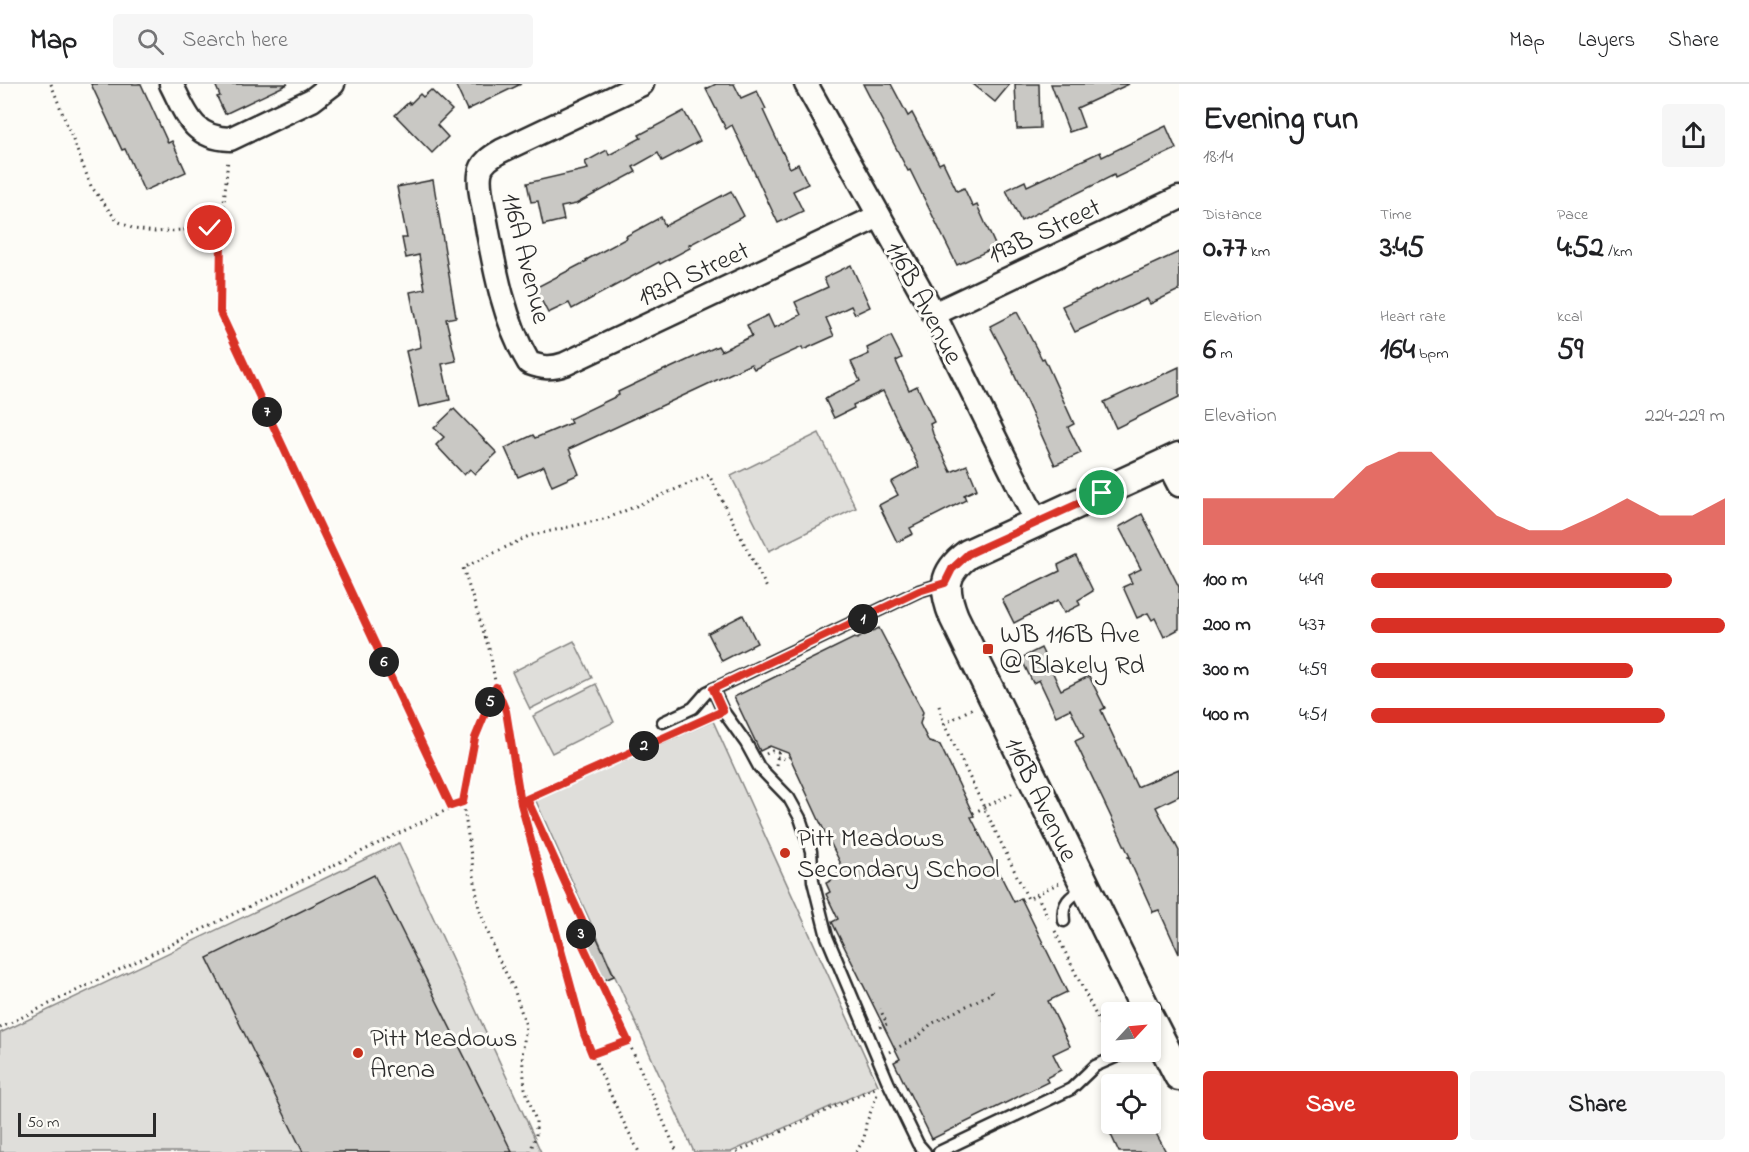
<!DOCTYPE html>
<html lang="en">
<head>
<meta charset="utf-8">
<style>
  :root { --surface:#fff; --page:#f6f6f6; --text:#202124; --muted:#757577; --line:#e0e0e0; --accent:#d93025 }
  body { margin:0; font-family:"Indie Flower",sans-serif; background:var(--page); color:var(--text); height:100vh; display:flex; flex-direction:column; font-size:22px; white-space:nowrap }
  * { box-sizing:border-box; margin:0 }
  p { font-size:20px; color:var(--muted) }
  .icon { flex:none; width:33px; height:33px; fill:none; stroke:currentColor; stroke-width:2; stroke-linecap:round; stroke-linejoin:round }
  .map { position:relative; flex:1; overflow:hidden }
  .panel { display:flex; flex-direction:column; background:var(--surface); width:570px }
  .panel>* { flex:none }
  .needle { width:39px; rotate:64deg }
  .fabs { position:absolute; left:1101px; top:918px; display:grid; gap:12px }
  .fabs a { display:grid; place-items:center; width:60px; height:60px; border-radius:6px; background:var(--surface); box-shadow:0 3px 9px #0003; font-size:30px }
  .scale { position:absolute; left:18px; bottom:15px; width:138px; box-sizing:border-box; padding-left:6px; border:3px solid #2b2b2b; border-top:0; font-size:16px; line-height:21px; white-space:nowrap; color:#2b2b2b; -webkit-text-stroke:4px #fdfcf7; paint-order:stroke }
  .pin { position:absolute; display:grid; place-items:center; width:51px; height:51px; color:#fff; margin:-26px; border:3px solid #fff; border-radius:50%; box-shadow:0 2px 6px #0007 }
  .km { position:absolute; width:30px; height:30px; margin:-15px; border-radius:50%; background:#222; color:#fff; font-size:16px; line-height:30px; text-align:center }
  .round { display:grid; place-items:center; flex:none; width:63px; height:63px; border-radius:6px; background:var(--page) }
  .summary { display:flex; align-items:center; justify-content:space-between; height:102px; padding:0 24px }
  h1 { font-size:33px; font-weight:700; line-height:45px }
  .metrics { display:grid; grid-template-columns:repeat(3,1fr); gap:9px; height:102px; padding:6px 24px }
  .metrics div { display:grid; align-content:center }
  .metrics b { font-size:30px; font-weight:700 }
  .metrics small { font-size:16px; font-weight:400 }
  .metrics p { font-size:16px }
  .chart { height:168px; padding:12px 24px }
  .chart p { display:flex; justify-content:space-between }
  .chart svg { width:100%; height:108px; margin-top:6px; fill:var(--accent); opacity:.7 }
  .action { display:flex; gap:12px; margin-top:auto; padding:12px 24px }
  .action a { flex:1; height:69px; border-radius:6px; background:var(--accent); color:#fff; font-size:24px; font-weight:700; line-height:69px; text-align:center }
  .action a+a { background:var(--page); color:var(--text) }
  ul { padding:0 24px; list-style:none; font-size:20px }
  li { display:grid; grid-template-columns:96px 72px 1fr; align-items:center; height:45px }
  li i { height:15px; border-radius:8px; background:var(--accent) }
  header { display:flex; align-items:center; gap:36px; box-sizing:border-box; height:84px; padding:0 30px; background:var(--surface); border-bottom:2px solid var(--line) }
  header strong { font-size:28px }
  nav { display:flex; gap:33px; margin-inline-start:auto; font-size:21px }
  .search { width:420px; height:54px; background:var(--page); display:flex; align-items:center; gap:15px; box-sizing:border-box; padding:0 21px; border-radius:6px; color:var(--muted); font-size:22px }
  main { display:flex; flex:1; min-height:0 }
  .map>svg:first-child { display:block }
  .green { fill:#dfdeda; stroke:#858482; stroke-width:1.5 }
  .building { fill:#c9c8c4; stroke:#2b2b2b; stroke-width:1.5 }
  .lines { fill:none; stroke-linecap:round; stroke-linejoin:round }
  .service-casing { stroke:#2b2b2b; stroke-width:15 }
  .minor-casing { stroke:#2b2b2b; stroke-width:27 }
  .tertiary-casing { stroke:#2b2b2b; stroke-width:33 }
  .path { stroke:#2b2b2b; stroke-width:3; stroke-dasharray:1.5 4.5; stroke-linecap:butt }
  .service { stroke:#fdfcf7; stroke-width:10 }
  .minor { stroke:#fdfcf7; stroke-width:22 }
  .tertiary { stroke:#fdfcf7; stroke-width:28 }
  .route-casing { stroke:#fff; stroke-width:12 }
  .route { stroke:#d93025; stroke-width:8 }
  .poi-dot { fill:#c8321e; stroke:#fdfcf7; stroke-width:2 }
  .labels { text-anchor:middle; stroke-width:6; stroke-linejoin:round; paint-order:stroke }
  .street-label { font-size:27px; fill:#2b2b2b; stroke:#fdfcf7 }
  .poi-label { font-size:27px; fill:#2b2b2b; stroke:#fdfcf7; text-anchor:start }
</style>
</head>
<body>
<header>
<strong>Map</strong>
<div class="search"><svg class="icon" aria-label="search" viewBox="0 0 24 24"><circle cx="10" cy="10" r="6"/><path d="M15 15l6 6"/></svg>Search here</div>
<nav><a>Map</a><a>Layers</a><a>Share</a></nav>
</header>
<main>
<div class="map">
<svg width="1179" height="1068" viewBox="0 0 1179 1068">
  <rect width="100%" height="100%" fill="#fdfcf7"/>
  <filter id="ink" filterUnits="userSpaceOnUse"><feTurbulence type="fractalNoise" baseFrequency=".0167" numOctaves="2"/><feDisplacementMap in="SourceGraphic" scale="12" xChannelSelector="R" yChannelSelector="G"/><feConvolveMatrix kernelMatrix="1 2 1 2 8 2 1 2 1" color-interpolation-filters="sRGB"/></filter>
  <g filter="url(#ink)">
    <g class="green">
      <polygon points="819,349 856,424 769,467 731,392"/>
      <polygon points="574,557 592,594 530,625 512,588"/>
      <polygon points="596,600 614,638 552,669 533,632"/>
      <polygon points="713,637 878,1001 731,1068 694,1068 535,715"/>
      <polygon points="399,759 541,1068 0,1068 0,949"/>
    </g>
    <g class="building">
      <polygon points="91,0 141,0 168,59 172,57 186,88 144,107 125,65 122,66"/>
      <polygon points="215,0 288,0 225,30 217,13 220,12"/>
      <polygon points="455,0 521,0 467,26"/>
      <polygon points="716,0 734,0 741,14 757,7 766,25 763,26 790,84 798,80 808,100 793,107 803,127 778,139 732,41 726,45 706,5"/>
      <polygon points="863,0 891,0 908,32 912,29 939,80 943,78 957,107 964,104 973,123 977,121 996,163 957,181 910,86 908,87"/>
      <polygon points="973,0 1010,0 995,18"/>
      <polygon points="1015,0 1039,0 1040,44 1017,45"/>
      <polygon points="1051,0 1129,0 1077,24 1084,43 1069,48"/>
      <polygon points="431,6 452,26 437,41 448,53 432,69 395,31 409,18 410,20 420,10 423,13"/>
      <polygon points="684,27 700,57 662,77 658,69 633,83 636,88 576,120 561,123 564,136 543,141 538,117 531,118 527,99 588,85 585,78 607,66 609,71 641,54 639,51"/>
      <polygon points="1166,42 1176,65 1115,94 1114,91 1021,137 1006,106 1025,97 1027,102 1100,68 1102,73"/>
      <polygon points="433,96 456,233 446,235 456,277 442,280 450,316 419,323 406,267 421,263 410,208 425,205 419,171 406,174 402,154 407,154 397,103"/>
      <polygon points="731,107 744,132 689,161 690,164 660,180 659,178 572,225 569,219 548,229 535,204 587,177 586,176 627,154 626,152 661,133 665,142"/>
      <polygon points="1179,168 1179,206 1150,220 1147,215 1075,248 1062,222"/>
      <polygon points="851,181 870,223 855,230 851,222 826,234 834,252 803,266 802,263 754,285 751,280 569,365 579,390 552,402 544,382 518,393 505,364 533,351 535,354 571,339 569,335 619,311 618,308 666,285 666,286 718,262 721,267 752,252 747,241 768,231 774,244 801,231 795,218 828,203 824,194"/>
      <polygon points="1017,228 1042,275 1044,274 1074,340 1068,343 1081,369 1055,381 1013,288 1014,288 990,242"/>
      <polygon points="891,252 902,274 896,277 909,306 917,302 934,338 930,340 933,350 951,388 967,381 977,405 964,411 966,416 910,444 913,450 897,458 879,421 898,411 891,398 919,383 883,307 853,321 854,324 834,334 825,315 860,297 851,278 869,270 867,264"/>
      <polygon points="1179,283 1179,313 1116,344 1104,318"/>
      <polygon points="454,325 497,369 475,390 470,385 464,391 436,361 444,353 434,344"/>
      <polygon points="1142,430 1179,503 1179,545 1164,553 1155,534 1152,536 1148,529 1137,534 1123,503 1132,499 1128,491 1141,485 1119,443"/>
      <polygon points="1076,472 1093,507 1078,516 1080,521 1064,529 1058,516 1014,539 1002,515 1060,487 1058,481"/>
      <polygon points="743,531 757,559 722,577 708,549"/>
      <polygon points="879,544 923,628 920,640 929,658 940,661 974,732 971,733 1014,818 1021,814 1067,908 1048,917 1070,962 1053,970 1061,986 1046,994 1048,998 932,1055 894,978 900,975 832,838 838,835 826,810 830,808 826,799 836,794 840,778 819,736 788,669 770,662 760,667 734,613 854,554 857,555"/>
      <polygon points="1041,564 1061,606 1089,592 1105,624 1101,626 1137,703 1179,685 1179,712 1156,723 1179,767 1179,870 1159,826 1153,828 1128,773 1130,773 1075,657 1084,653 1070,625 1056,632 1039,596 1033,599 1021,574"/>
      <polygon points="374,791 512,1068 303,1068 207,874"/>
      <polygon points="597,854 614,892 600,898 583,860"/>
      <polygon points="1106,1040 1151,1040 1166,1068 1119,1068"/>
    </g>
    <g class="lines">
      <defs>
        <g id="service">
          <polyline points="713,605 723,627 746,659 759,683 789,714 800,734 811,767 813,797 827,853 888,998 918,1060 925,1068"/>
          <polyline points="663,638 693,624 707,608 919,507 945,499"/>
          <path d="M1064 837C1061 819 1070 812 1085 804"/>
          <polyline points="939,1068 1071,1005 1095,982 1127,968"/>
        </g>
        <g id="minor">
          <path d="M171 0C186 29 192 54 230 55L312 16 333 0"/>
          <path d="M642 0 501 67C492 72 481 79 480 90 478 103 483 119 485 132 494 181 503 235 529 279 543 284 551 285 565 280L879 132"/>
          <polyline points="806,0 934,230 1037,439"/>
          <polyline points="934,230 1179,114"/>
          <polyline points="1167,378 1179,401"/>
        </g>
        <g id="tertiary">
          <path d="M1147 928 954 533C943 505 942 489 968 470L1179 373"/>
          <polyline points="1150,935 1179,992"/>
        </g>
      </defs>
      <use href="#service" class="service-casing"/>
      <use href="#minor" class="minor-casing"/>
      <use href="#tertiary" class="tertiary-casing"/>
      <g class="path">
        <polyline points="51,0 91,102 117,137 134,145 155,148 210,144 221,152 220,228 451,722"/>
        <polyline points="221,152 228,75"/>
        <polyline points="496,603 506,627 521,720 583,950 620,1031 639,1068"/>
        <polyline points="939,622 944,640 1028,815 1059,799"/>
        <polyline points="944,640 973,624"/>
        <polyline points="666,653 527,715 583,838 580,855 628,957 677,1068"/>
        <polyline points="766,670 772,667 778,668"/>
        <polyline points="777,673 786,675 789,673"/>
        <polyline points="776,681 779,665"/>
        <polyline points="973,729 1015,708"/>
        <polyline points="824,782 837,784"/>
        <polyline points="1037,811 1048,833"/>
        <polyline points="1055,847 1110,960"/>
        <polyline points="880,943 887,940 880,925"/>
        <polyline points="0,944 463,718"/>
        <polyline points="889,968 918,953 931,940 992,909 990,905"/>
        <polyline points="592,970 628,957"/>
        <polyline points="530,1068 536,1051 536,1037 525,1004 522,972 526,942 514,905 497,872 479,825 463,718 475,654 496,603 490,568 463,484 529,452 608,434 709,391 768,506"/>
        <polyline points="737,1068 875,1004"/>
        <polyline points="856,1068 864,1055 866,1040 878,1008"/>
      </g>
      <use href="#service" class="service"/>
      <use href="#minor" class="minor"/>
      <use href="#tertiary" class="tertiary"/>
    </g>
  </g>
  <g class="lines" filter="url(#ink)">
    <defs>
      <polyline id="route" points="210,144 221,152 220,228 451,722 463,718 475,654 496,603 506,627 521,720 584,950 592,970 628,957 580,855 583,838 527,715 723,627 713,605 919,507 945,499 952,485 968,470 1102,409"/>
    </defs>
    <use href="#route" class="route-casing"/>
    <use href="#route" class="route"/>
  </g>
  <g class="poi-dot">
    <rect x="982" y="559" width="12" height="12" rx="3"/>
    <circle cx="785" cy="769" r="6"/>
    <circle cx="358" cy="969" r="6"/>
  </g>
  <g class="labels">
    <g class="street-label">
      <text transform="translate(1044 146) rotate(-25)" y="9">193B Street</text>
      <text transform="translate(527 174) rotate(76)" y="9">116A Avenue</text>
      <text transform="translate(693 189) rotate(-25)" y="9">193A Street</text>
      <text transform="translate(925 218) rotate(62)" y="9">116B Avenue</text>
      <text transform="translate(1042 715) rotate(64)" y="9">116B Avenue</text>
    </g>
    <g class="poi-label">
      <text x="1000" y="558">WB 116B Ave<tspan x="1000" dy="31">@ Blakely Rd</tspan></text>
      <text x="797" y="762">Pitt Meadows<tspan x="797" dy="31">Secondary School</tspan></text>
      <text x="370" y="962">Pitt Meadows<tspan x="370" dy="31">Arena</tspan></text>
    </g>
  </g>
</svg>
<div class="fabs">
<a><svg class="needle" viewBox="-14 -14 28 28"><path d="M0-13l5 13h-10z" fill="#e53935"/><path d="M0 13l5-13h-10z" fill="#757577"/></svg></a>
<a><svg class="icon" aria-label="locate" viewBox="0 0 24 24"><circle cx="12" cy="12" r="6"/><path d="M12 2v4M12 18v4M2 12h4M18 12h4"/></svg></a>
</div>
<div class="scale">50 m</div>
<div class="pin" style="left:1102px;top:409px;background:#1e9e55"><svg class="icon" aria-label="arrive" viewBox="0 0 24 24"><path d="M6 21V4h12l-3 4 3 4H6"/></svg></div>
<div class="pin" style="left:210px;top:144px;background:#d93025"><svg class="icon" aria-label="check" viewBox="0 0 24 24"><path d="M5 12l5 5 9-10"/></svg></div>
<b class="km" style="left:863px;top:535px">1</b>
<b class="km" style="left:644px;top:662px">2</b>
<b class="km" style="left:581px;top:850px">3</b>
<b class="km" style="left:490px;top:618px">5</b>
<b class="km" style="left:384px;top:578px">6</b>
<b class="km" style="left:267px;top:328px">7</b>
</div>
<section class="panel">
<div class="summary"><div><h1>Evening run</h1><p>18:14</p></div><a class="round"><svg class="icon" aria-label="share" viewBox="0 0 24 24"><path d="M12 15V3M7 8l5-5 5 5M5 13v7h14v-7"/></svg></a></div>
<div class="metrics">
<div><p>Distance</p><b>0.77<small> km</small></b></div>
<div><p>Time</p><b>3:45</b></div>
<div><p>Pace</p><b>4:52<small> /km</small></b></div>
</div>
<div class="metrics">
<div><p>Elevation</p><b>6<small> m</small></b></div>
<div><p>Heart rate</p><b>164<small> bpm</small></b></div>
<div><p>kcal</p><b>59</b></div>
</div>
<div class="chart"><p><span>Elevation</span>224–229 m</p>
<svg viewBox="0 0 160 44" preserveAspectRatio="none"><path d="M0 44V25L10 25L20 25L30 25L40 25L50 12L60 6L70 6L80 19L90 32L100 38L110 38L120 32L130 25L140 32L150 32L160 25V44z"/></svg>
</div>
<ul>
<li><b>100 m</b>4:49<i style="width:85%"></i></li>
<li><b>200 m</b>4:37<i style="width:100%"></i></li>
<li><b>300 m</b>4:59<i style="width:74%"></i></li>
<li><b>400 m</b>4:51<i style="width:83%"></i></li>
</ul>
<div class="action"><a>Save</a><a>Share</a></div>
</section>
</main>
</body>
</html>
